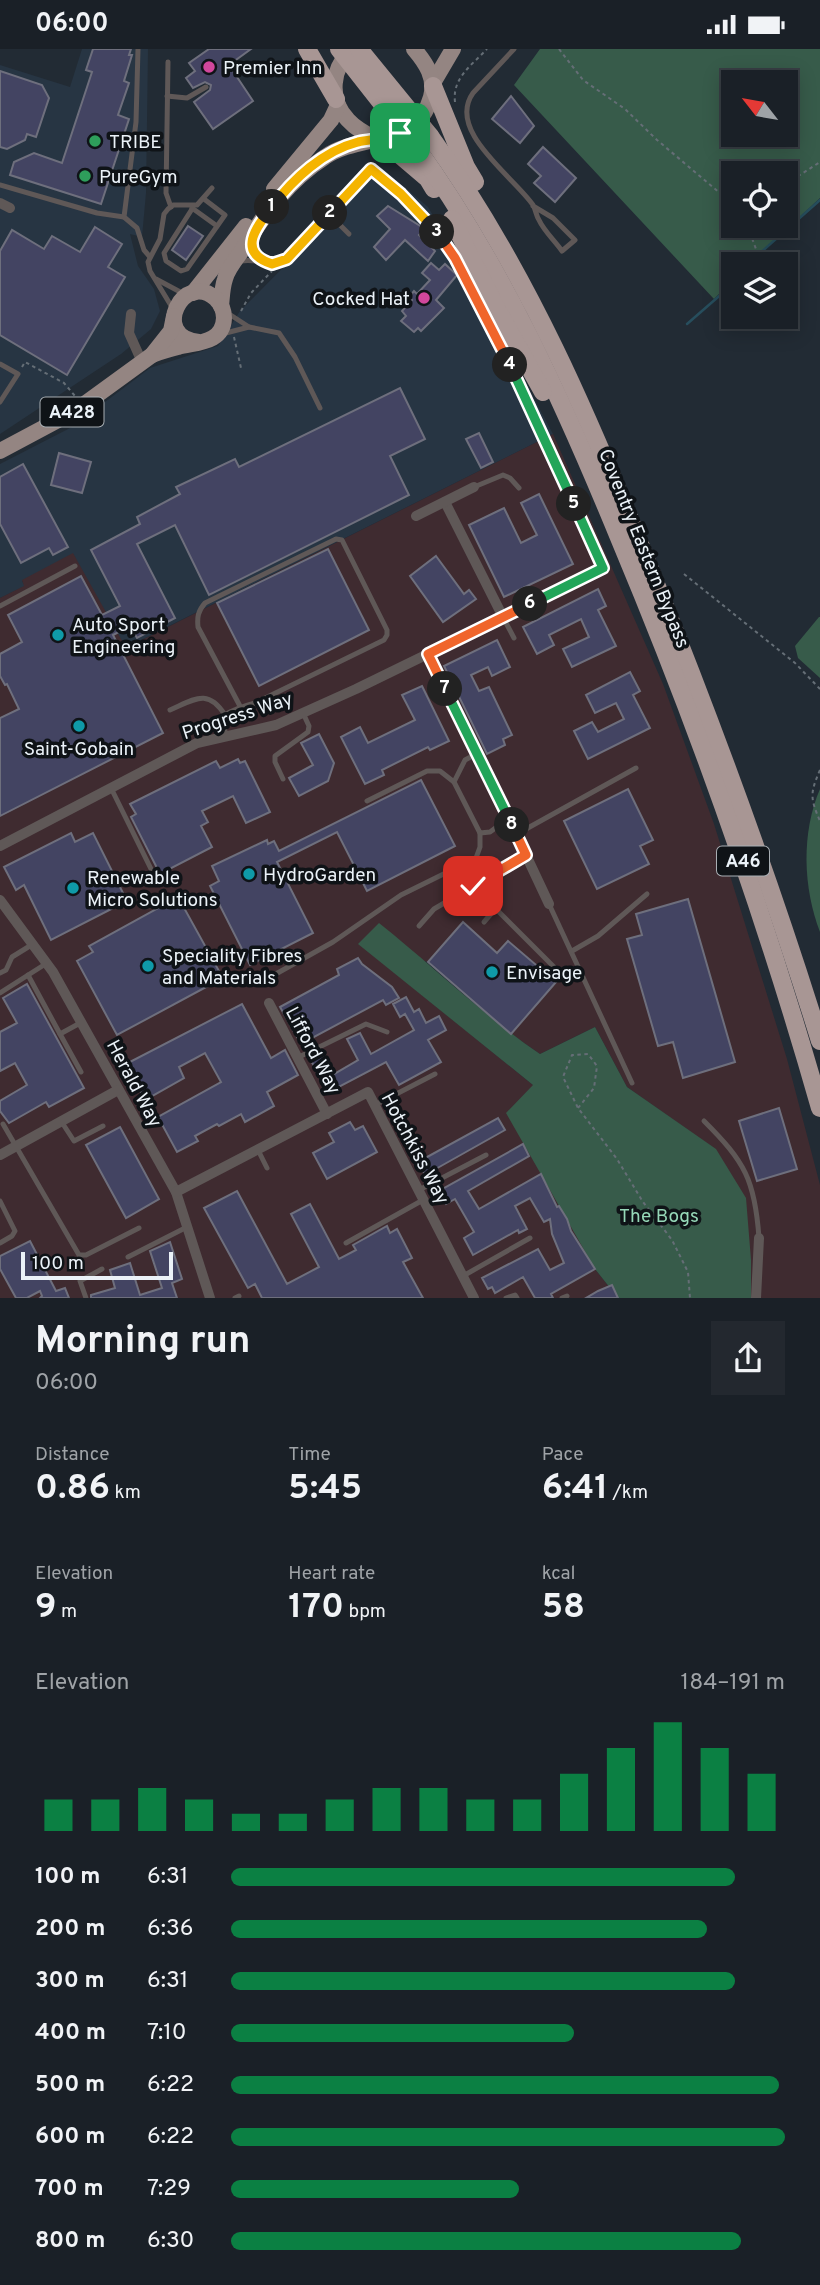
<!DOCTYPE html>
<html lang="en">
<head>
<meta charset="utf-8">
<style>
  :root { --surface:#1a2027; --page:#23282f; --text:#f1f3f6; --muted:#9fa3a7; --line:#383e44; --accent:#0b8043 }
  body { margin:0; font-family:Overpass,sans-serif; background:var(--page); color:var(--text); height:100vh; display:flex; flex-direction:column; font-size:26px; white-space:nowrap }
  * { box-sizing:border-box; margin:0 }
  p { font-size:23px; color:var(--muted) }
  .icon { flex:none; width:38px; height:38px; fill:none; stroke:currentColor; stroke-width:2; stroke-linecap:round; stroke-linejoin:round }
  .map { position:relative; height:1249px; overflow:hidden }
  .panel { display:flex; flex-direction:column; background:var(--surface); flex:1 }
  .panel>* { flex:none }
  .needle { width:46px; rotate:301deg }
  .controls { position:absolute; left:721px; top:21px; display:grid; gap:14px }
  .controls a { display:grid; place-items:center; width:77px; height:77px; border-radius:0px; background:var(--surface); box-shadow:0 4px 18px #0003,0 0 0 2px var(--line); font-size:35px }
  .scale { position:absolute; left:21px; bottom:18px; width:152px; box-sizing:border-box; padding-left:7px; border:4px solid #ebf2f8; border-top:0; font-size:19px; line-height:24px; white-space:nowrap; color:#ebf2f8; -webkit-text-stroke:5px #0f1317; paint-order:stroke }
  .pin { position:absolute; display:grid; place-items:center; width:60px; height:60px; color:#fff; margin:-30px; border-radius:14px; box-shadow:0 4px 10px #0006 }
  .km { position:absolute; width:35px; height:35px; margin:-18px; border-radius:50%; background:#222; color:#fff; font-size:19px; line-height:35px; text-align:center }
  .round { display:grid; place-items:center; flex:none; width:74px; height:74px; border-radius:0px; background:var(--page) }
  .summary { display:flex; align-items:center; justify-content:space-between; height:119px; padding:0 35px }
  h1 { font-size:38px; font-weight:700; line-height:52px }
  .stats { display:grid; grid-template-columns:repeat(3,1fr); gap:10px; height:119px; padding:7px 35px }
  .stats div { display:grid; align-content:center }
  .stats b { font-size:35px; font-weight:700 }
  .stats small { font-size:19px; font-weight:400 }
  .stats p { font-size:19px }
  .chart { height:196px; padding:14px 35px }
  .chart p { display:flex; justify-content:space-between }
  .chart svg { width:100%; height:126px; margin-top:7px; stroke:var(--accent); stroke-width:6 }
  ul { padding:0 35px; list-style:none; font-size:23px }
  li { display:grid; grid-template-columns:112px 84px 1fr; align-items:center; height:52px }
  li i { height:18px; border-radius:9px; background:var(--accent) }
  .status { display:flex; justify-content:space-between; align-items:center; height:49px; padding:0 35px; background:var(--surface); direction:ltr }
  .status svg { height:19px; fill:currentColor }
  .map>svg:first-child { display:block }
  .built { fill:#273543 }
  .industrial { fill:#3f2b30 }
  .forest { fill:#375b4a; fill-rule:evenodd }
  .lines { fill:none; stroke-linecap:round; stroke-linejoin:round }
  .stream { stroke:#274e5d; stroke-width:2.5 }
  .building { fill:#434462; stroke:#6e6f7d; stroke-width:2 }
  .path { stroke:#656e76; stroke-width:2; stroke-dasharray:3.5 3.5; stroke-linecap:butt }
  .lane { stroke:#5f5857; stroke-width:5 }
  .street { stroke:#5f5857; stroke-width:10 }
  .primary { stroke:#948582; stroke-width:16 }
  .highway { stroke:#a89694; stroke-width:18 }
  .highway-bridge { stroke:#a89694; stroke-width:18 }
  .split-1-casing { stroke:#fff; stroke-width:14 }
  .split-2-casing { stroke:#fff; stroke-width:14 }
  .split-3-casing { stroke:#fff; stroke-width:14 }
  .split-4-casing { stroke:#fff; stroke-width:14 }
  .split-5-casing { stroke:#fff; stroke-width:14 }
  .split-6-casing { stroke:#fff; stroke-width:14 }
  .split-7-casing { stroke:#fff; stroke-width:14 }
  .split-8-casing { stroke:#fff; stroke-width:14 }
  .split-9-casing { stroke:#fff; stroke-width:14 }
  .split-1 { stroke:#f5b400; stroke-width:9 }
  .split-2 { stroke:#f5b400; stroke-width:9 }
  .split-3 { stroke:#f5b400; stroke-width:9 }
  .split-4 { stroke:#f0652b; stroke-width:9 }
  .split-5 { stroke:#22a559; stroke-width:9 }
  .split-6 { stroke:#22a559; stroke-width:9 }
  .split-7 { stroke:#f0652b; stroke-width:9 }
  .split-8 { stroke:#22a559; stroke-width:9 }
  .split-9 { stroke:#f0652b; stroke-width:9 }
  .hotel-dot { fill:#d1479c; stroke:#0f1317; stroke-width:2.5 }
  .leisure-dot { fill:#2e9e5b; stroke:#0f1317; stroke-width:2.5 }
  .culture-dot { fill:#0f9aa8; stroke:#0f1317; stroke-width:2.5 }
  .labels { text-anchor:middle; stroke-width:7; stroke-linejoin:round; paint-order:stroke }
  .shield { fill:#0f1317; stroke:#a9afb4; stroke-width:2 }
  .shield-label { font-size:18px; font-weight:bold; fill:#ebf2f8 }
  .poi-label { font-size:19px; fill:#ebf2f8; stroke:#0f1317; text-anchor:start }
  .street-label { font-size:19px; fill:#ebf2f8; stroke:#0f1317 }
  .park-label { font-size:19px; fill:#96d8b8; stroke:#0f1317 }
</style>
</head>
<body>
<div class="status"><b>06:00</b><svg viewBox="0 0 49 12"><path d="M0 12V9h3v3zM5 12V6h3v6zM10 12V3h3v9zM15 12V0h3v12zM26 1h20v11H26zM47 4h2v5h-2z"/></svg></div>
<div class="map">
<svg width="820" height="1249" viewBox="0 0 820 1249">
  <rect width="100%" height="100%" fill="#222b34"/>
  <g class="built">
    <polygon points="82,0 148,0 146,144 142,188 130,185 138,217 154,240 160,262 151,280 121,305 0,385 0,16 70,38"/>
    <polygon points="382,119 428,158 467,224 553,385 125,599 73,505 22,532 25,537 0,549 0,415 72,378 150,319 218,297 240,262"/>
  </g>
  <polygon class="industrial" points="553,385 663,635 714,775 787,1010 820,1136 820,1249 751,1249 751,1211 715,1100 627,1038 595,978 540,1005 511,985 428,913 359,895 533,1036 586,1203 595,1220 618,1249 0,1249 0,549 24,537 22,531 73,504 126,599"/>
  <g class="forest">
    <path d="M540 0H820V149L749 215H733V231L714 250 514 36ZM786 33V86H733V33ZM786 124V177H733V124Z"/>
    <polygon points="819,568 820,568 820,629 798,609 795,597"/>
    <path d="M820 740V883C803 839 801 784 820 740Z"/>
    <path d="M379 874C433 917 483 966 540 1005L595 978 627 1038 716 1100 746 1149 751 1211V1249H618L595 1220 506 1064 533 1036 358 895Z"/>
  </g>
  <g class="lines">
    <g class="stream">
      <polyline points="757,215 758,206 820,151"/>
      <polyline points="687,275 733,235"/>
    </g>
  </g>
  <g class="building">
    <polygon points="93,0 131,0 129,6 132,6 124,32 129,34 118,66 129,70 101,155 10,126 14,113 34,104 62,114 92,23 86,21"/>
    <polygon points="209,0 251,0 229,16 253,52 213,80 194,53 210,41 211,36 205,33 193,39 186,29 195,22 189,14"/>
    <polygon points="0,22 42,36 49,49 36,88 27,85 25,91 7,100 0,98"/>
    <polygon points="511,47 534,77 520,94 492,70"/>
    <polygon points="543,98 576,129 555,153 534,134 541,127 528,115"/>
    <polygon points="388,157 425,180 419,186 435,202 428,212 405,191 386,211 374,198 390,180 377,167"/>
    <polygon points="188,177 203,187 186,211 172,201"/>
    <polygon points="95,178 122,195 108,218 125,228 67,326 0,286 0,202 12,181 44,200 52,187 80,203"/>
    <polygon points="431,214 439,221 445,215 457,226 436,251 444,259 421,282 418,279 414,283 401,272 406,267 402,262 412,251 409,248 414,242 417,245 430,231 422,224"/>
    <polygon points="400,339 425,390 390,407 409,446 209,546 175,476 137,495 175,569 137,589 130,577 113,586 163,684 0,767 0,669 19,660 7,635 5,636 0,627 0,605 22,593 8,566 81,527 102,566 120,557 91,501 140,475 137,468 180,445 176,438 235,410 239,418"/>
    <polygon points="479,384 493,413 481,419 466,390"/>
    <polygon points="59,404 91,413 82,444 51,436"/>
    <polygon points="23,415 68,498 53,506 49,499 21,514 0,475 0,428"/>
    <polygon points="539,445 573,515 504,548 469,476 504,459 521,494 537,486 521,454"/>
    <polygon points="328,500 369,581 259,637 217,554"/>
    <polygon points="436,507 464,545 469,541 476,550 443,573 410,527"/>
    <polygon points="598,540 606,557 598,561 616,597 572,618 563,600 589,588 581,570 549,586 554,596 537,605 523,578"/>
    <polygon points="497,591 510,618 492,627 488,618 471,626 479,642 489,638 512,686 503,690 505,696 487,705 444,617"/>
    <polygon points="630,623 640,642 633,646 650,679 588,710 574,682 592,673 598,683 624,670 616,654 595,664 586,646"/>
    <polygon points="422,637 449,692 430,701 428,698 382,721 384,726 365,735 341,688 360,678 368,694 415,671 402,646"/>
    <polygon points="319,685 334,714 328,732 299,747 289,729 313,716 301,694"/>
    <polygon points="238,710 240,714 245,712 270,763 246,774 233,747 202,762 208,773 201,777 212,798 160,825 131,768 136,765 130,755 216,712 220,719"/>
    <polygon points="421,731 455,797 367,842 337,783 277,813 313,884 250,916 210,837 219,832 212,817 267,791 268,795 274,792 279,802"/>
    <polygon points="628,740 653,791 640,797 649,815 597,840 564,772"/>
    <polygon points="71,784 75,793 93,784 127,852 51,891 24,836 16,841 4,818"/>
    <polygon points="178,848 219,922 204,930 208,937 117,986 77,912 93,903 89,897"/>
    <polygon points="688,850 735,1013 683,1029 673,993 658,997 627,890 642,886 636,865"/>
    <polygon points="463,873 497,904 508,892 556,933 511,985 428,913"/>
    <polygon points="358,909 362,915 392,938 399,949 386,956 383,951 301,995 280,958 339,926 337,920"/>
    <polygon points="27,935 84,1039 49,1058 46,1053 9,1074 0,1062 0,1052 27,1036 15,1014 0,1022 0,983 17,974 3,949"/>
    <polygon points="406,948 414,963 419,960 426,974 439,967 446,981 428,991 441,1013 399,1036 386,1013 333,1041 325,1027 321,1029 310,1010 322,1003 334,1025 358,1011 347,990 360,984 371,1005 414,981 405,965 400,968 393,955"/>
    <polygon points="242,955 271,1009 285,1001 298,1026 267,1043 274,1057 245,1073 241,1065 219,1077 217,1075 195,1087 198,1092 177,1103 158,1068 221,1033 205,1004 179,1018 184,1029 145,1051 126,1015"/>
    <polygon points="779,1059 797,1120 757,1132 739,1072"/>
    <polygon points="498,1069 505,1081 425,1126 418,1113"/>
    <polygon points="350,1073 355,1081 363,1077 377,1103 327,1130 313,1104 334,1093 329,1084"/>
    <polygon points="120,1078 159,1150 126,1169 86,1096"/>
    <polygon points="523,1095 529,1107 468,1142 479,1160 541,1125 557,1158 559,1157 567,1170 571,1182 595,1220 551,1245 553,1249 535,1249 523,1228 495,1244 492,1238 488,1240 482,1229 538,1200 550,1221 564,1214 552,1185 550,1170 544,1173 530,1149 515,1157 527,1180 519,1184 518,1181 473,1206 464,1189 474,1183 455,1150 446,1155 439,1142"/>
    <polygon points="237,1142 287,1235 319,1218 291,1165 310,1155 339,1210 356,1201 353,1196 387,1177 390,1184 397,1180 412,1209 403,1213 423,1249 262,1249 255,1235 248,1239 204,1159"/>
    <polygon points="30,1192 56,1242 65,1239 69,1249 40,1249 42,1247 40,1242 27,1249 16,1249 0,1220 0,1207"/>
    <polygon points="170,1193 182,1230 172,1234 177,1249 91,1249 91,1246 115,1239 110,1221 130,1214 140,1246 162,1239 150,1202"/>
    <polygon points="612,1236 618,1249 586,1249 598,1242"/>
  </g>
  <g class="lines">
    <g class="path">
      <polyline points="559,0 583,31 625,60 657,91 733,155"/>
      <path d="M455 53C452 29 472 16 487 0"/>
      <polyline points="786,135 820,113"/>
      <path d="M746 177C754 189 755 204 764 215"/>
      <polyline points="753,187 755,177"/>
      <polyline points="241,262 251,244 272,222"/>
      <polyline points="234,288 241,319"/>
      <polyline points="22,318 25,313 64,334 75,347"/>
      <polyline points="684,525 795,614 820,640"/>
      <path d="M820 721C810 744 810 749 820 772"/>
      <polyline points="578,1059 594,1039 597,1017 588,1005 572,1006 563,1028 578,1059 617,1110 643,1153 672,1191 688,1223 690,1249"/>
    </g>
    <g class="lane">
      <polyline points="138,0 136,73 124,168 137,179 144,201 150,208"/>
      <path d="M514 0 473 44C446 82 514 128 533 156 536 161 536 167 539 171 544 182 555 192 562 202L575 191 553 169 533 157"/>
      <polyline points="168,13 166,144 171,158"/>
      <polyline points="167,47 187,49 206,38"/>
      <polyline points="0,136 97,164 124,168"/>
      <polyline points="192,159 217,177"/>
      <polyline points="192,160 164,204 166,212 181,222 187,220 225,166 204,150"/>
      <polyline points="329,165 349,185"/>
      <path d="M241 212C257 209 272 218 287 210L371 120 431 175 455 209 523 340 603 519 526 557"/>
      <polyline points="156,230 184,245"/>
      <polyline points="173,260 150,222 148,213 160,190 164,165 168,160 173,156 197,156 212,139"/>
      <polyline points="226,263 249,278"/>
      <polyline points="222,285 249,278 279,284 295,308 320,359"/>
      <polyline points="0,315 18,325 0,353"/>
      <polyline points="474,438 503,426 510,429 519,439"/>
      <polyline points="0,557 75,517"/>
      <polyline points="503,568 514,589"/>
      <path d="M170 661C195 650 208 639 225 666"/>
      <path d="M226 686 223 674 225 666C234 660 244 657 255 654L384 591 387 586V581L342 491 336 490 205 554C198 562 197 568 198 578L241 659"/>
      <polyline points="478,704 465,711 454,733 480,784 490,783 509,769"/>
      <polyline points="283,730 275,713 275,707 308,683 309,677 303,664"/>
      <polyline points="111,739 154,826"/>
      <polyline points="367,752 427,722 440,722 454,733"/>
      <polyline points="517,785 636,719"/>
      <polyline points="526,806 473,837 563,927"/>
      <polyline points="549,855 632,1034"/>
      <polyline points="484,873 496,859"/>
      <polyline points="419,877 434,860 473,837"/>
      <polyline points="572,902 598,887 647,845"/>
      <polyline points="0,924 6,921 12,908 33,895"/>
      <polyline points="28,926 60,985 82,973"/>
      <polyline points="274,926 333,893 401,846 476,809 480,798 480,784"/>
      <polyline points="0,944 47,914"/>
      <polyline points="60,985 81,1023"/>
      <polyline points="297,1009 366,975 387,983"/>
      <polyline points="375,1056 435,1025"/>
      <polyline points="61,1072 74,1092 103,1077"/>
      <path d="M704 1072C745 1113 755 1131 759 1189"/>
      <polyline points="3,1075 79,1206 86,1206 139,1179"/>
      <polyline points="258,1101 267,1119"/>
      <polyline points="419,1141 486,1106"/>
      <polyline points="0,1152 15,1182 12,1187 0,1194"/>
      <polyline points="346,1194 423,1151"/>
      <polyline points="128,1208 187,1178"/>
      <polyline points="463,1227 530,1189"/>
      <polyline points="86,1249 80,1232 102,1220"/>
      <polyline points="235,1249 239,1247"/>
      <polyline points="506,1249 515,1246 517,1249"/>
      <polyline points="562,1249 567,1247"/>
    </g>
    <g class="street">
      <polyline points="0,154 10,159"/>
      <polyline points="131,265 129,284 142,313"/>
      <polyline points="445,453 503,568"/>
      <polyline points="416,467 474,438"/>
      <polyline points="428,605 478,704 549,855"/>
      <polyline points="0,797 197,694 276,676 356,640 526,557"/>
      <polyline points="0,851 53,923 176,1143 210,1249"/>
      <polyline points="269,954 327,1065"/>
      <polyline points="0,1106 118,1041"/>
      <polyline points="176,1143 368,1043 474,1249"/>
      <polyline points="756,1249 759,1189"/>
    </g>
    <g class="primary">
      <path d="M353 0C331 18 328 50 348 71 356 80 366 85 376 90"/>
      <polyline points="433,34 453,0"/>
      <polyline points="274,140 331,71 338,56"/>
      <polyline points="193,244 246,177"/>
      <path d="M221 257C222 248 222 239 225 230 227 221 235 211 241 203 263 166 289 131 325 108 360 84 418 98 431 48 436 29 426 14 414 0"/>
      <path d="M152 306C160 303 169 300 178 298 196 293 223 295 224 269 224 262 221 255 216 250 184 220 149 288 199 293"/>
      <polyline points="0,402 75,362 152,306 171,282 174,267"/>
    </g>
    <g class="highway">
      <polyline points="307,0 336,50"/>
      <polyline points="433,37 466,118 475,133"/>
      <path d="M430 87C527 221 591 373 652 525 714 679 771 834 820 992"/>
      <polyline points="381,90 428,130 434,140"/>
      <path d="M416 98C503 218 564 355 620 491 698 677 765 866 820 1059"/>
      <polyline points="452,170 495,257 543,343"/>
    </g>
    <g class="highway-bridge">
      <polyline points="339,0 416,98"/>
      <polyline points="359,0 430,87"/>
    </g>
  </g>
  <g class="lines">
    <defs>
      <path id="split-1" d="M272 158C293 130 323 102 358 93 372 90 386 90 400 84"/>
      <path id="split-2" d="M272 158C258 176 235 203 272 215L287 210 330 164"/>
      <polyline id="split-3" points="330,164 371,120 401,145 437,183"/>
      <polyline id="split-4" points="437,183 455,209 510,316"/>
      <polyline id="split-5" points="510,316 574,455"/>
      <polyline id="split-6" points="530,555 603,519 574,455"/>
      <polyline id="split-7" points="445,640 428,605 530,555"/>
      <polyline id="split-8" points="445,640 512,776"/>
      <polyline id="split-9" points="473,837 526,806 512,776"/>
    </defs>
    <use href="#split-1" class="split-1-casing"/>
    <use href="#split-2" class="split-2-casing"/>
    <use href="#split-3" class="split-3-casing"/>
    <use href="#split-4" class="split-4-casing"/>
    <use href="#split-5" class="split-5-casing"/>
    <use href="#split-6" class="split-6-casing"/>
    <use href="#split-7" class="split-7-casing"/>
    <use href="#split-8" class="split-8-casing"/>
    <use href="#split-9" class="split-9-casing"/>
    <use href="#split-1" class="split-1"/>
    <use href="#split-2" class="split-2"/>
    <use href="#split-3" class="split-3"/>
    <use href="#split-4" class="split-4"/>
    <use href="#split-5" class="split-5"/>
    <use href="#split-6" class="split-6"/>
    <use href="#split-7" class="split-7"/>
    <use href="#split-8" class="split-8"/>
    <use href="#split-9" class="split-9"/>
  </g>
  <g class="hotel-dot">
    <circle cx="209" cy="18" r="7"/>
    <circle cx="424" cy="249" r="7"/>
  </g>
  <g class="leisure-dot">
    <circle cx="95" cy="92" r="7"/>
    <circle cx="85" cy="127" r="7"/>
  </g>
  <g class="culture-dot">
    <circle cx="58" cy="586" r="7"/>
    <circle cx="79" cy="677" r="7"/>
    <circle cx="249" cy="825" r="7"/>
    <circle cx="73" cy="839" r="7"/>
    <circle cx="148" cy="917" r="7"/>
    <circle cx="492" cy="923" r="7"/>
  </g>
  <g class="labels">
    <g class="shield">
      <rect x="40.5" y="348.5" width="63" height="29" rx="5"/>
      <rect x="717" y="797.5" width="52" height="29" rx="5"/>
    </g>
    <g class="shield-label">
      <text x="72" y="369">A428</text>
      <text x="743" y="818">A46</text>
    </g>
    <g class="poi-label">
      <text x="223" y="25">Premier Inn</text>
      <text x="109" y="99">TRIBE</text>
      <text x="99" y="134">PureGym</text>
      <text x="410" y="256" text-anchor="end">Cocked Hat</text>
      <text x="72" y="582">Auto Sport<tspan x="72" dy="22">Engineering</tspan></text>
      <text x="79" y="706" text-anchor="middle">Saint-Gobain</text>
      <text x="263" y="832">HydroGarden</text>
      <text x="87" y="835">Renewable<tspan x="87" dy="22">Micro Solutions</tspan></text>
      <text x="162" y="913">Speciality Fibres<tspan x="162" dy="22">and Materials</tspan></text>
      <text x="506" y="930">Envisage</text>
    </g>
    <g class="street-label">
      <text transform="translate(645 499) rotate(68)" y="7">Coventry Eastern Bypass</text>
      <text transform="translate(237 666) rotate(-18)" y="7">Progress Way</text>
      <text transform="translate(314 1001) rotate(62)" y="7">Lifford Way</text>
      <text transform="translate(135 1034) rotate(62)" y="7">Herald Way</text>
      <text transform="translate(416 1099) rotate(62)" y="7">Hotchkiss Way</text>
    </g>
    <g class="park-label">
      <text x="659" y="1173">The Bogs</text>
    </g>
  </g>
</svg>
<div class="controls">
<a><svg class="needle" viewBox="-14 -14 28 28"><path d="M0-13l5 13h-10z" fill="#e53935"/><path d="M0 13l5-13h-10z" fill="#9fa3a7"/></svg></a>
<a><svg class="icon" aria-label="locate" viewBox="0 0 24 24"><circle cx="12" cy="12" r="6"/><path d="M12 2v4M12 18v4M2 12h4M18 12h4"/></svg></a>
<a><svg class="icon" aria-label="layers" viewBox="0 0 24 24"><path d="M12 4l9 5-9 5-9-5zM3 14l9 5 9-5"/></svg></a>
</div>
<div class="scale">100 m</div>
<div class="pin" style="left:400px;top:84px;background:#1e9e55"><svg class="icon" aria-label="arrive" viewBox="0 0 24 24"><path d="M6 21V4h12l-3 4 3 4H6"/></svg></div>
<div class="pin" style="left:473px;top:837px;background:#d93025"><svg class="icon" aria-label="check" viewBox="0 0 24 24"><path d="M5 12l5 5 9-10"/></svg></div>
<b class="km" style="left:272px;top:158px">1</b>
<b class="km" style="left:330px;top:164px">2</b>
<b class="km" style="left:437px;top:183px">3</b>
<b class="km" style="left:510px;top:316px">4</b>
<b class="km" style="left:574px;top:455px">5</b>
<b class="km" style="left:530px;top:555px">6</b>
<b class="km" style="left:445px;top:640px">7</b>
<b class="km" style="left:512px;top:776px">8</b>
</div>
<section class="panel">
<div class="summary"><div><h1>Morning run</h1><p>06:00</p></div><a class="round"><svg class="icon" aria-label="share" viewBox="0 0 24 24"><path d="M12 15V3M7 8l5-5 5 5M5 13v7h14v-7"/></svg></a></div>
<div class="stats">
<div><p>Distance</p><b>0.86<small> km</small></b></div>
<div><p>Time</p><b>5:45</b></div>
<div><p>Pace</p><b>6:41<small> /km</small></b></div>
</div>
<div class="stats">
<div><p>Elevation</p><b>9<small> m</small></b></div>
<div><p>Heart rate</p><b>170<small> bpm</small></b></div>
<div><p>kcal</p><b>58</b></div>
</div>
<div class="chart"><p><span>Elevation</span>184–191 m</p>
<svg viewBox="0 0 160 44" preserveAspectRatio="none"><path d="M5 44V33M15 44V33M25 44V29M35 44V33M45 44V38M55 44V38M65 44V33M75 44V29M85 44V29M95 44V33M105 44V33M115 44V24M125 44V15M135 44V6M145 44V15M155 44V24"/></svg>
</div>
<ul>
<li><b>100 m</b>6:31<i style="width:91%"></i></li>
<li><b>200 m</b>6:36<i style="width:86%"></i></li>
<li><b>300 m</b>6:31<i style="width:91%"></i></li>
<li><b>400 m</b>7:10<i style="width:62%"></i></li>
<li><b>500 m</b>6:22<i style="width:99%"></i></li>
<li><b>600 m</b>6:22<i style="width:100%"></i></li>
<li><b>700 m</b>7:29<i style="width:52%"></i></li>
<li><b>800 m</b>6:30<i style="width:92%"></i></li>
</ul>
</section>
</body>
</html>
